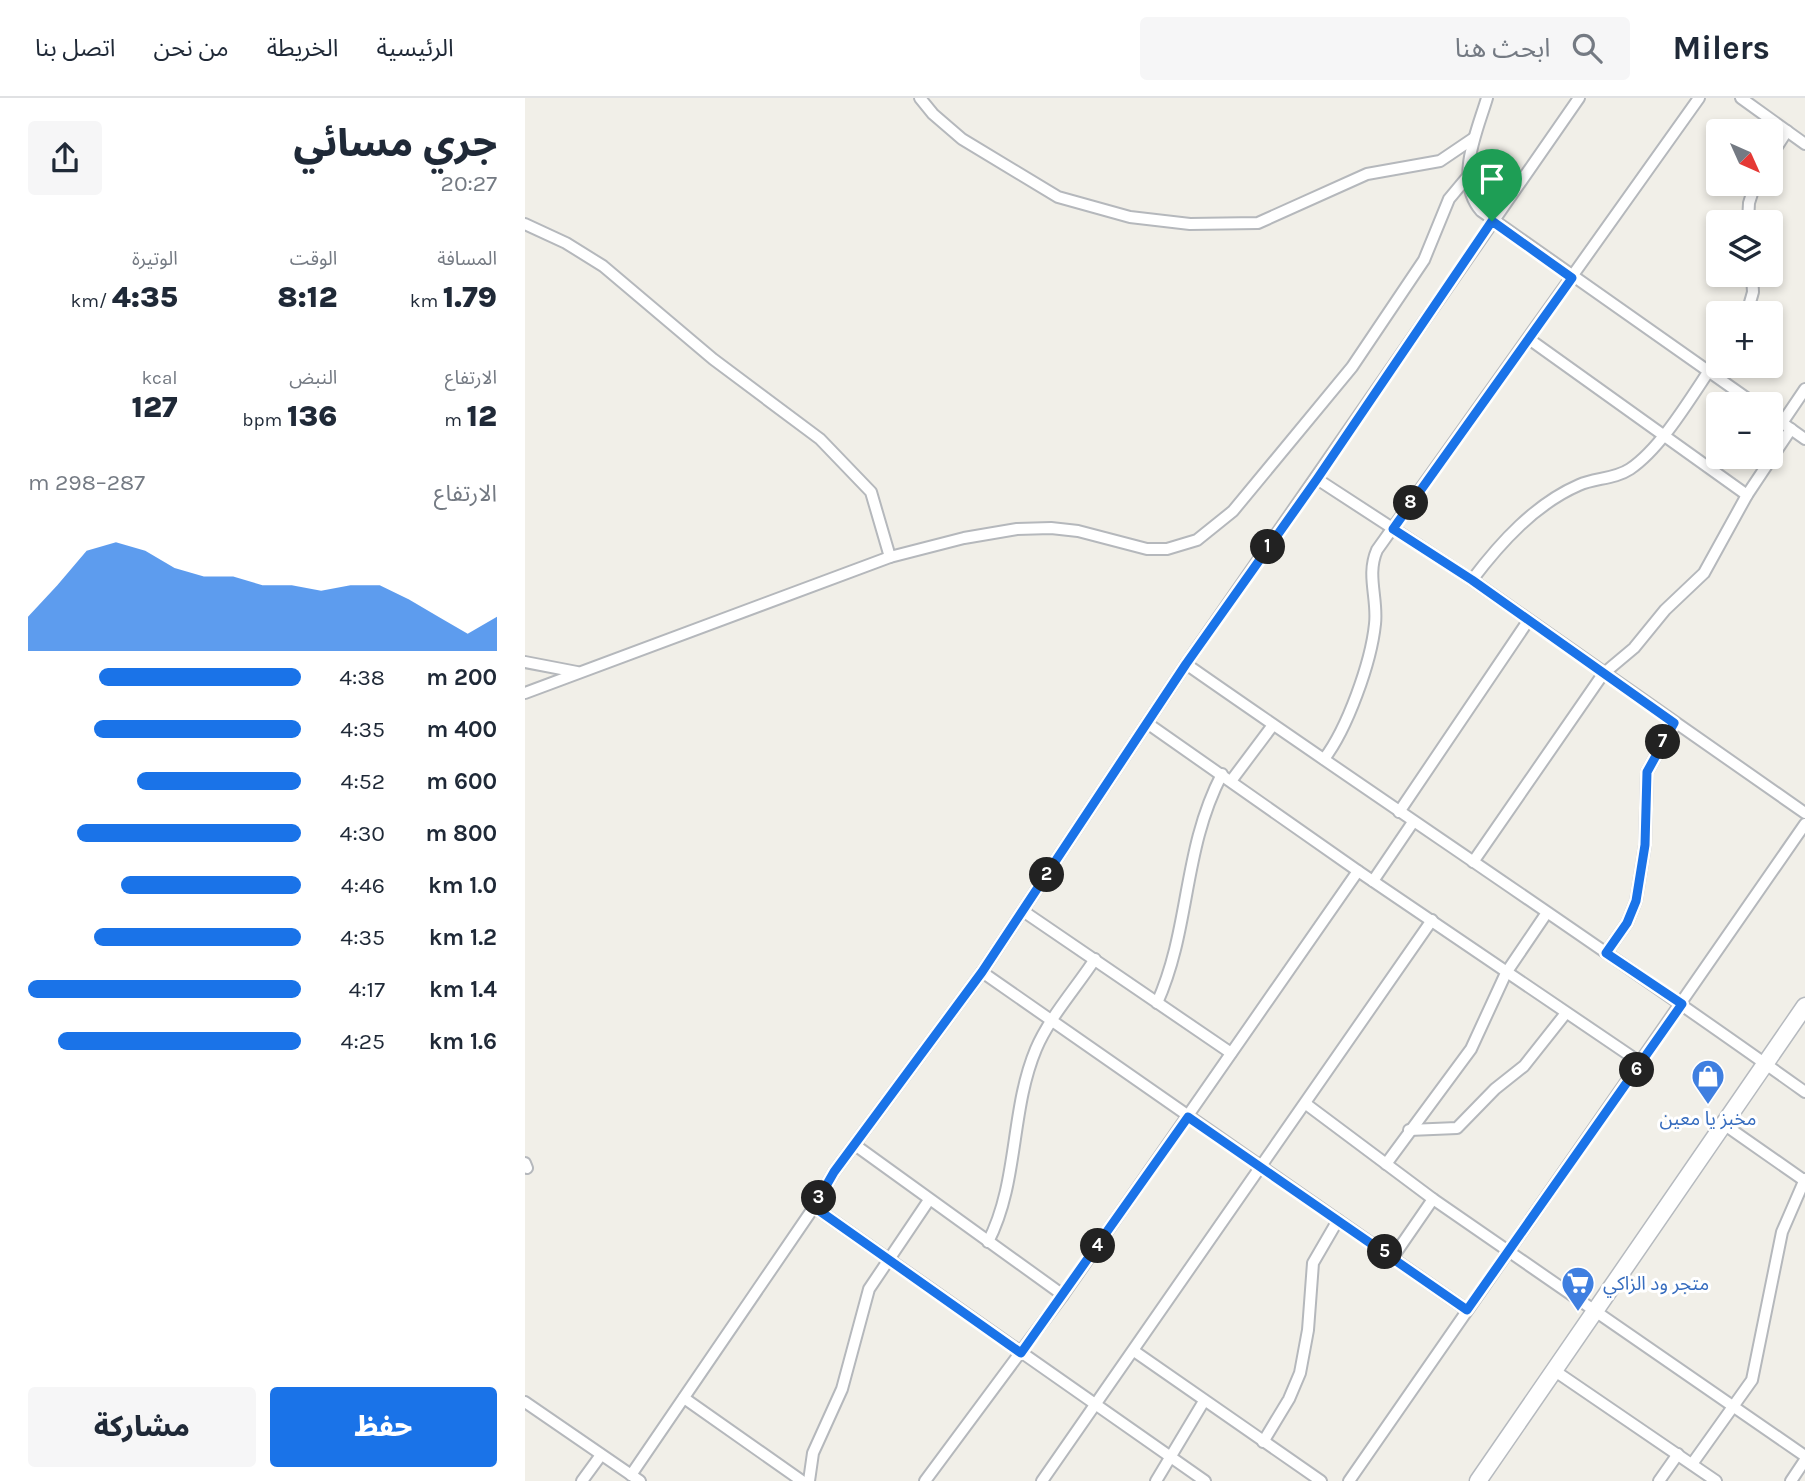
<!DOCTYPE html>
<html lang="ar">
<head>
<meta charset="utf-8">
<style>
  :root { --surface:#fff; --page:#f6f6f7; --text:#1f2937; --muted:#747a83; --line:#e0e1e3; --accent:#1a73e8 }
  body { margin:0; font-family:Karla,"Noto Sans Arabic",sans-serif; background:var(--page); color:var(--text); direction:rtl; height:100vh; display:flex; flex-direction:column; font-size:26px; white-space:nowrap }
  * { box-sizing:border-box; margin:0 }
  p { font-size:23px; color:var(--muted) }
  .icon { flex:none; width:38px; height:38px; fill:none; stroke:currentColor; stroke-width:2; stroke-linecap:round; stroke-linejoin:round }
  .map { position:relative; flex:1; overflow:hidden; direction:ltr }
  .drawer { display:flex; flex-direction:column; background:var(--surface); width:525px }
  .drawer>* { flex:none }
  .needle { width:46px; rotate:135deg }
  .buttons { position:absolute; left:1181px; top:21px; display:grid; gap:14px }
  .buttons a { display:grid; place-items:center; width:77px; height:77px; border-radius:7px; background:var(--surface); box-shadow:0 4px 10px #0003; font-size:35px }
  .pin { position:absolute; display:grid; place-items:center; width:60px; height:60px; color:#fff; margin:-72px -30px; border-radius:50% 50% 50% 0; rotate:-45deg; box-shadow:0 0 7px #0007 }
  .pin .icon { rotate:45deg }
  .km { position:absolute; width:35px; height:35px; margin:-18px; border-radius:50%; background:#222; color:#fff; font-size:19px; line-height:35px; text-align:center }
  .round { display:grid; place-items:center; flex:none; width:74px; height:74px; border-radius:7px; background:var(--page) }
  .overview { display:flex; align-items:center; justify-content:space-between; height:119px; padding:0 28px }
  h1 { font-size:38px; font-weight:800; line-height:52px }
  .figures { display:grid; grid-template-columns:repeat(3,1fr); gap:10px; height:119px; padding:7px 28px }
  .figures div { display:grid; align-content:center }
  .figures b { font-size:30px; font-weight:800 }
  .figures small { font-size:19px; font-weight:400 }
  .figures p { font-size:19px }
  .chart { height:196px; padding:14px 28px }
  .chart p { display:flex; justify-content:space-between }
  .chart svg { width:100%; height:126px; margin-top:7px; fill:var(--accent); opacity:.7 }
  .primary-button { display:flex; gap:14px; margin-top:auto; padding:14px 28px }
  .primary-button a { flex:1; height:80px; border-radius:7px; background:var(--accent); color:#fff; font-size:28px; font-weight:800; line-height:80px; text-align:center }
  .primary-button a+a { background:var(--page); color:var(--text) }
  ul { padding:0 28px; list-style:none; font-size:23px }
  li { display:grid; grid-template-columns:112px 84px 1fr; align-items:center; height:52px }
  li i { height:18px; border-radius:9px; background:var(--accent) }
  header { display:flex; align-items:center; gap:42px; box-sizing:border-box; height:98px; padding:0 35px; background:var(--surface); border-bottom:2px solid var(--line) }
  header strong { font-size:33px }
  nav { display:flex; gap:38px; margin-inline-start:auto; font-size:24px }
  .search { width:490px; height:63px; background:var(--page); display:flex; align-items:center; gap:18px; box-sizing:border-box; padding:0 24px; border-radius:7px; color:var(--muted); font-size:26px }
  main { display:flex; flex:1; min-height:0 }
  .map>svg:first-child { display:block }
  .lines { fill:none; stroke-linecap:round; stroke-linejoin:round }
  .street-casing { stroke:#b5b8bc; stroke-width:14 }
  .secondary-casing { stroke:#b6babf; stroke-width:19 }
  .street { stroke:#fff; stroke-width:10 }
  .secondary { stroke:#fff; stroke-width:16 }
  .route-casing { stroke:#fff; stroke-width:14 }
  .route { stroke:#1a73e8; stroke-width:9 }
  .labels { text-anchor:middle; stroke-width:6; stroke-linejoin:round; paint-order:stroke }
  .shop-label { font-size:19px; fill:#366cbe; stroke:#fff }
</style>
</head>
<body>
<header>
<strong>Milers</strong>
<div class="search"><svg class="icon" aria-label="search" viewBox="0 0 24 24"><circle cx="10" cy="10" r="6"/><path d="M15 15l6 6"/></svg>ابحث هنا</div>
<nav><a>الرئيسية</a><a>الخريطة</a><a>من نحن</a><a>اتصل بنا</a></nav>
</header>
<main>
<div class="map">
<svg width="1280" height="1383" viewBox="0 0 1280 1383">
  <rect width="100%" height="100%" fill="#f1efe8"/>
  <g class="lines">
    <defs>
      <g id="street">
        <polyline points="395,0 408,16 437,41 533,99 605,119 665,126 733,125 842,76 915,63 949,40"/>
        <path d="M962 0C952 34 929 82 956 113L1230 306"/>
        <polyline points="1216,0 1280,46"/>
        <polyline points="1246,58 1262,33"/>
        <polyline points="1223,124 1224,105 1230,86"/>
        <polyline points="0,126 41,145 78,168 188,261 295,341 346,394 365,459"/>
        <polyline points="1222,215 1228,194 1227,177"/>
        <polyline points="1004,241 1222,397"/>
        <polyline points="1246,317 1280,341"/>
        <polyline points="1257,325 1280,291"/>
        <polyline points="792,381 947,482 1280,715"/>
        <path d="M947 482C975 445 1010 406 1054 387 1070 380 1090 381 1105 371 1139 348 1170 292 1194 258"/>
        <polyline points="0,564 52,574"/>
        <path d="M661 566C867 710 1076 848 1280 994"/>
        <polyline points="0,595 365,459 439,440 492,431 526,430 553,433 622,451 642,451 672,442 708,413 827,269 899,162 924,101 944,77"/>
        <polyline points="622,625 833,773 1116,965"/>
        <path d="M799 661C822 631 846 565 850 526 853 500 841 477 852 452L1174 0"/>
        <polyline points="706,683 748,627"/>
        <polyline points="874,714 1003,523"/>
        <polyline points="948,764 1078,576 1109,550 1140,512 1179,475 1222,397 1266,331"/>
        <polyline points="848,783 888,724"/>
        <polyline points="498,813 706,955"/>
        <polyline points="1081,855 1102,825 1111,803 1120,747 1122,674 1149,625"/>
        <polyline points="457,874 942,1212"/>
        <path d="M632 905C666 829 657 753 697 676"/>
        <polyline points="781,1006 908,1101 1280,1358"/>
        <polyline points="1197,1025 1280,1083"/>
        <polyline points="884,1032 932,1030 970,991 999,968 1041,915"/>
        <polyline points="330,1047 538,1197"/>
        <polyline points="0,1065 2,1070"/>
        <polyline points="861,1066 946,951 981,875 1021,816"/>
        <polyline points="289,1109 680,1383"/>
        <path d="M463 1144C494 1084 485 1013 511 951 524 920 551 890 570 861"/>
        <polyline points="868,1159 908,1101"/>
        <polyline points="609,1253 796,1383"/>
        <polyline points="1030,1273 1191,1383"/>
        <polyline points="159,1300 277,1383"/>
        <polyline points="0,1304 115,1383"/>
        <polyline points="738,1344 764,1301 775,1275 783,1232 788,1165 813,1122"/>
        <polyline points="1167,1366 1227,1282 1257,1134 1280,1081"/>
        <polyline points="106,1377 289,1109 309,1074 457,874 661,566 1054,0"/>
        <polyline points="57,1383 76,1357"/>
        <polyline points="284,1383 288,1355 317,1291 344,1191 404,1102"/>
        <polyline points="400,1383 538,1197 833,773"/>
        <polyline points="517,1383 907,822"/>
        <polyline points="631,1383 679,1303"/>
        <polyline points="824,1383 1280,726"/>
        <polyline points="1134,1383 1153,1356"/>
        <polyline points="1266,1383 1280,1362"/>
      </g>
      <polyline id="secondary" points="953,1383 1280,908"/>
    </defs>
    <use href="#street" class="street-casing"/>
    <use href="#secondary" class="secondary-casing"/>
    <use href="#street" class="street"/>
    <use href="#secondary" class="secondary"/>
  </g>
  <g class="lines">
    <defs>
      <polygon id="route" points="967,123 1047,180 868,431 947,482 1149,625 1122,674 1120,747 1111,803 1102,825 1081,855 1157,906 942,1212 663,1019 496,1255 289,1109 309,1074 457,874 661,566 792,381"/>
    </defs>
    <use href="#route" class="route-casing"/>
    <use href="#route" class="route"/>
  </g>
  <defs>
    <symbol id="shop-pin" viewBox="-11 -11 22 30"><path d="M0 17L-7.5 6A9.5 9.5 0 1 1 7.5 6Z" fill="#3f7fe0" stroke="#fff"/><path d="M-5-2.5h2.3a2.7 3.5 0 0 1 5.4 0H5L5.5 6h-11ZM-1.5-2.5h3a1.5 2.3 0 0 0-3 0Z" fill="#fff"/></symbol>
    <symbol id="supermarket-pin" viewBox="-11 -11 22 30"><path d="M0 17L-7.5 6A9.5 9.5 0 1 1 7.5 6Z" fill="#3f7fe0" stroke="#fff"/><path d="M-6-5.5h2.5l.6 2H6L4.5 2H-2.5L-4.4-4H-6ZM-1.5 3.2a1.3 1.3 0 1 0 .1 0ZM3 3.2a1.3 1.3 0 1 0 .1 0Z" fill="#fff"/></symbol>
  </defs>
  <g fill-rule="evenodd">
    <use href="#shop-pin" x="1164" y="959" width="38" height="52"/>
    <use href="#supermarket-pin" x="1034" y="1166" width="38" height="52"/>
  </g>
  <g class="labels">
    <g class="shop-label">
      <text x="1183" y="1027">مخبز يا معين</text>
      <text x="1078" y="1192" text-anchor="start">متجر ود الزاكي</text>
    </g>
  </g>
</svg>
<div class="buttons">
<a><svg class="needle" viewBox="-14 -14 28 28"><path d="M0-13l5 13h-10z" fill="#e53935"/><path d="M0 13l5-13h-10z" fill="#747a83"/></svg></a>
<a><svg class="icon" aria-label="layers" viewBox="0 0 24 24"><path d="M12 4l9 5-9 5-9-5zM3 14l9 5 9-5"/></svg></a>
<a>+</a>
<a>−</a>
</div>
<div class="pin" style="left:967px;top:123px;background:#1e9e55"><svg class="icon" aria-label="arrive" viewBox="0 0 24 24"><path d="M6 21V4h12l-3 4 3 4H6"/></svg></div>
<b class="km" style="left:743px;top:449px">1</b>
<b class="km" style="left:522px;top:777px">2</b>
<b class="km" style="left:294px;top:1100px">3</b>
<b class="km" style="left:573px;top:1148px">4</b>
<b class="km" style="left:860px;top:1154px">5</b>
<b class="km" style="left:1112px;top:972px">6</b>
<b class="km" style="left:1138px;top:644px">7</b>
<b class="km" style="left:886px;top:405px">8</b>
</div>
<section class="drawer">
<div class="overview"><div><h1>جري مسائي</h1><p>20:27</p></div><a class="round"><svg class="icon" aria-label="share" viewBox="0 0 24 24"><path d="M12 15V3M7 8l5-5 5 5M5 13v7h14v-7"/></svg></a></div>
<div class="figures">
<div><p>المسافة</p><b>1.79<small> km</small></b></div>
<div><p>الوقت</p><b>8:12</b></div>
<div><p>الوتيرة</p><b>4:35<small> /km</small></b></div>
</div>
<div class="figures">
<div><p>الارتفاع</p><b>12<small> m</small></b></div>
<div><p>النبض</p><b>136<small> bpm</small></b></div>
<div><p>kcal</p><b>127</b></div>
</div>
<div class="chart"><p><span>الارتفاع</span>287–298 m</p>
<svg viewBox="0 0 160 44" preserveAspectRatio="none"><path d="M0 44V32L10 21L20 9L30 6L40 9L50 15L60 18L70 18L80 21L90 21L100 23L110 21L120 21L130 26L140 32L150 38L160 32V44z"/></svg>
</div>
<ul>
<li><b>200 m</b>4:38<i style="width:74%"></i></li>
<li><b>400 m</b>4:35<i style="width:76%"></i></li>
<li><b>600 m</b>4:52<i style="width:60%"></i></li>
<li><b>800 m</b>4:30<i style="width:82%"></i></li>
<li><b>1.0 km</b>4:46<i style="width:66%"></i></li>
<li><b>1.2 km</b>4:35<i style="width:76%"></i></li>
<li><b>1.4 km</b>4:17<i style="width:100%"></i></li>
<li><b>1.6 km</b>4:25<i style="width:89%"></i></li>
</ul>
<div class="primary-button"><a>حفظ</a><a>مشاركة</a></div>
</section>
</main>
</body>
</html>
